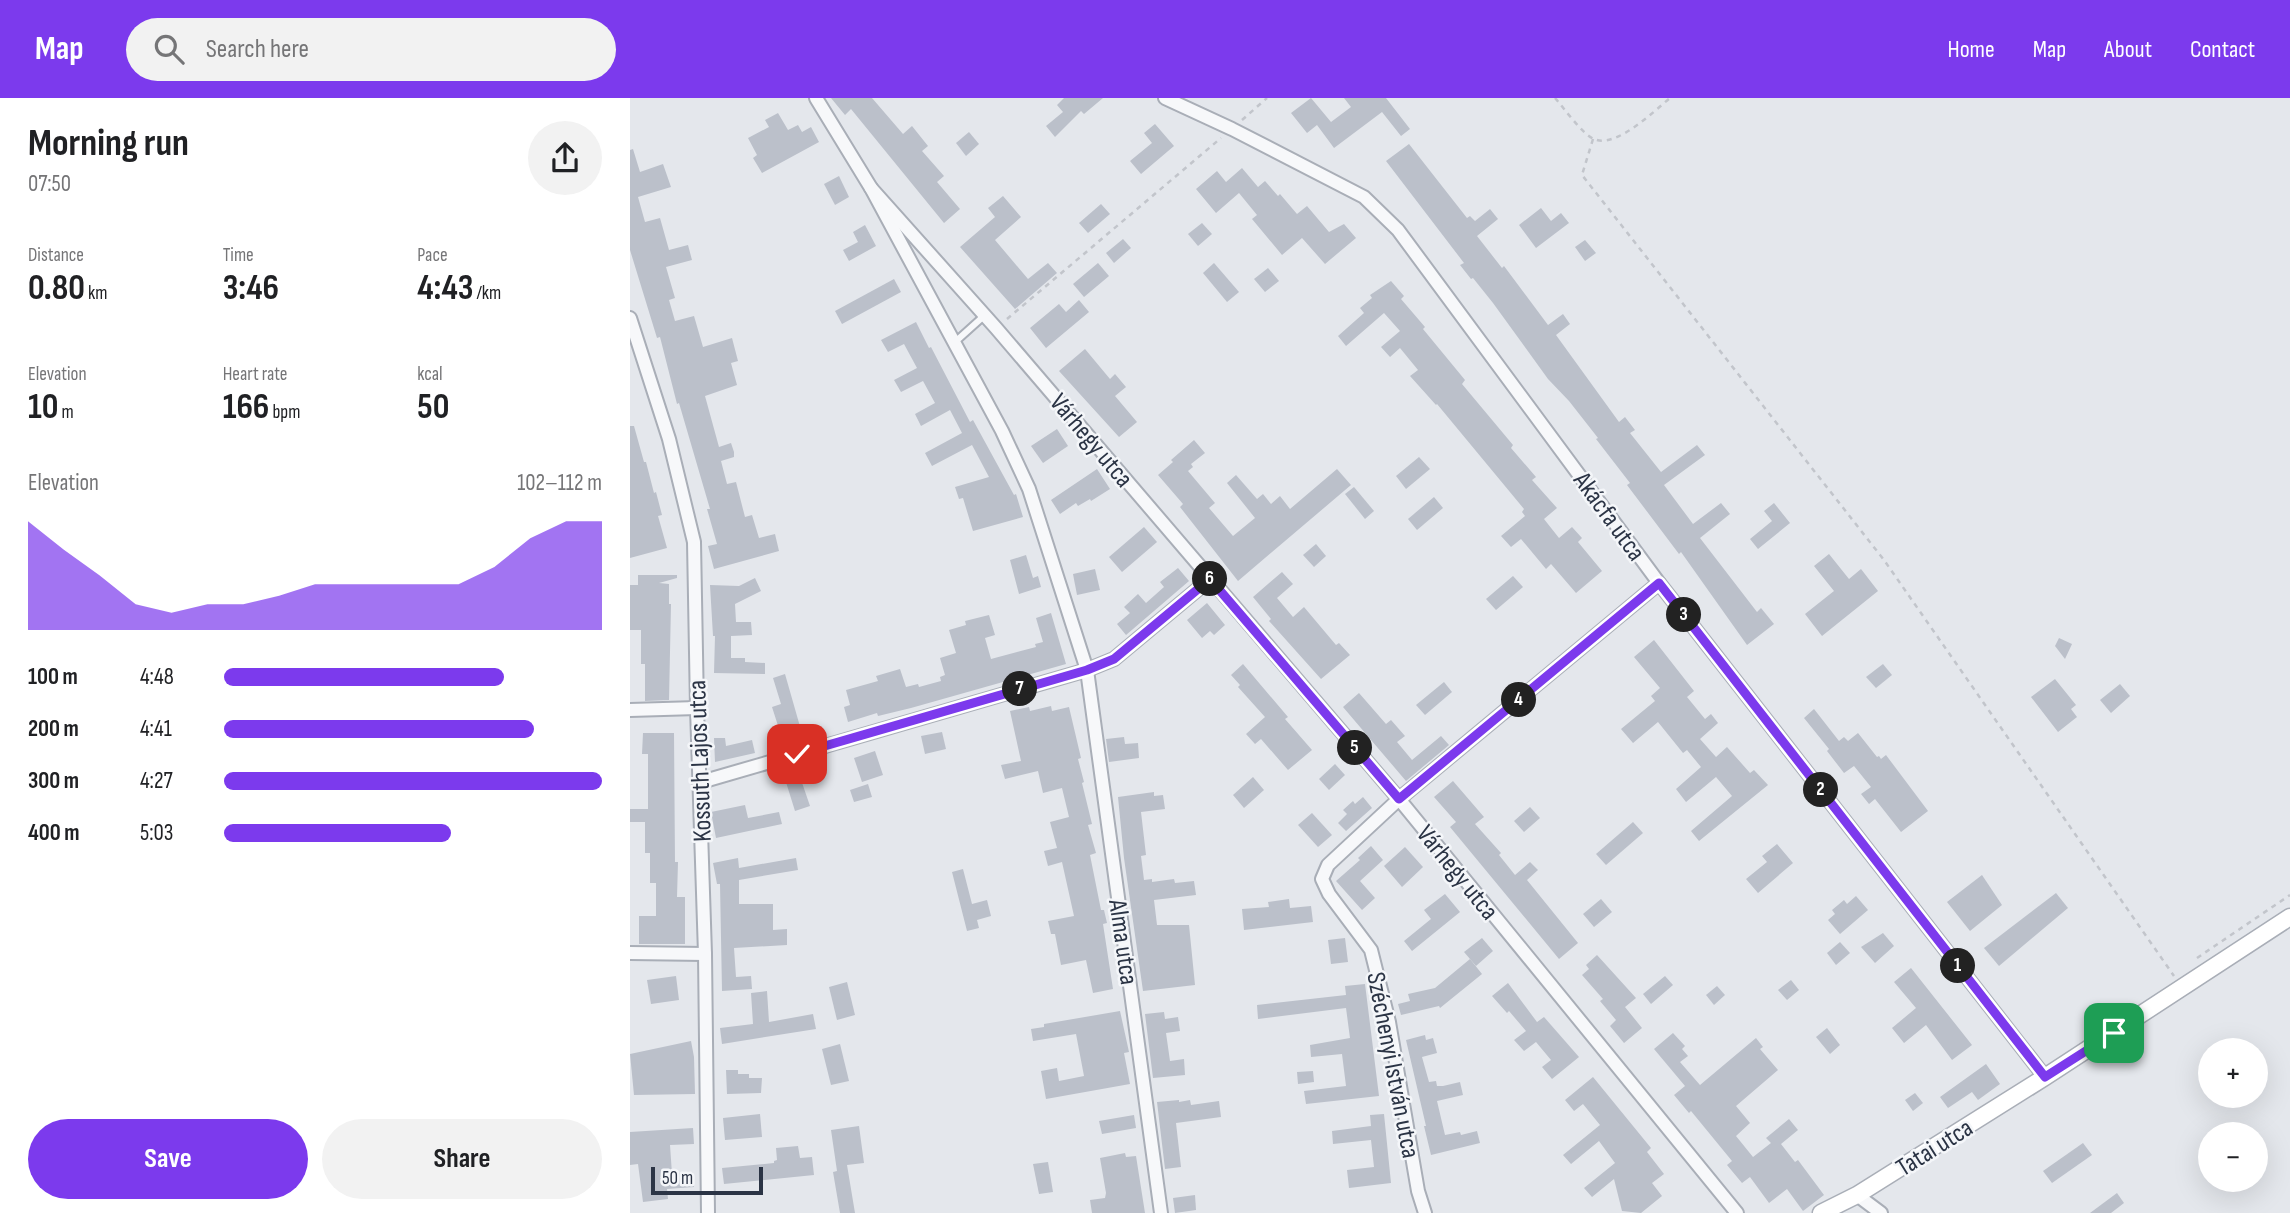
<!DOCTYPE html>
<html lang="en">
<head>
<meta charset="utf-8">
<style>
  :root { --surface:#fff; --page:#f2f2f2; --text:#202124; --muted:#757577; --accent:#7c3aed }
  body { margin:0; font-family:"Sofia Sans Condensed",sans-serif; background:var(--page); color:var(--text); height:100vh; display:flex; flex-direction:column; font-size:26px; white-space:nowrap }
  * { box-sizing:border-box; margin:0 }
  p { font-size:23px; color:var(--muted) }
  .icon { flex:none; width:38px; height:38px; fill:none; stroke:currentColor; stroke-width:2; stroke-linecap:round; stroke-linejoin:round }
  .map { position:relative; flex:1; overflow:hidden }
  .sheet { display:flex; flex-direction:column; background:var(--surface); width:630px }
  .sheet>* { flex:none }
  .controls { position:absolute; left:1568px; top:940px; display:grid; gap:14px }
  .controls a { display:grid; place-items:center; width:70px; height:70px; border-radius:50%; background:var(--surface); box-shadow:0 7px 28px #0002; font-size:35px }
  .scale { position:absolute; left:21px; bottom:18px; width:112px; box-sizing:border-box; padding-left:7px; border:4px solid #2b3445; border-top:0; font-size:19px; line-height:24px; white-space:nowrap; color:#2b3445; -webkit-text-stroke:5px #f4f6f9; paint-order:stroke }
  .pin { position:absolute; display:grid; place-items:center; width:60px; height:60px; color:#fff; margin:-30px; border-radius:14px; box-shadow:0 4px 10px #0006 }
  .km { position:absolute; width:35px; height:35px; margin:-18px; border-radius:50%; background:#222; color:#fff; font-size:19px; line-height:35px; text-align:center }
  .round { display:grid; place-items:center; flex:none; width:74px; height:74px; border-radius:37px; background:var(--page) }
  .overview { display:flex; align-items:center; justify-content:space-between; height:119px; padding:0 28px }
  h1 { font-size:38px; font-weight:700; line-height:52px }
  .metrics { display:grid; grid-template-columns:repeat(3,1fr); gap:10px; height:119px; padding:7px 28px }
  .metrics div { display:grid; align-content:center }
  .metrics b { font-size:35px; font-weight:700 }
  .metrics small { font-size:19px; font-weight:400 }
  .metrics p { font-size:19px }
  .chart { height:196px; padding:14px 28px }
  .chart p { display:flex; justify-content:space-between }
  .chart svg { width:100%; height:126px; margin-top:7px; fill:var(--accent); opacity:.7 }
  .cta { display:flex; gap:14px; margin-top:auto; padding:14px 28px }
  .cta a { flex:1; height:80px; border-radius:42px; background:var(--accent); color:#fff; font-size:28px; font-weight:700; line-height:80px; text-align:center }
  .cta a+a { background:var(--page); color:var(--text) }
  ul { padding:0 28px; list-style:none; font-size:23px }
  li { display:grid; grid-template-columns:112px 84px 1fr; align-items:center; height:52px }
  li i { height:18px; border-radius:9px; background:var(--accent) }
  header { display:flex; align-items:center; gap:42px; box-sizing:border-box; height:98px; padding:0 35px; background:var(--accent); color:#fff }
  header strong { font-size:33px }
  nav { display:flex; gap:38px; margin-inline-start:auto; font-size:24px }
  .search { width:490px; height:63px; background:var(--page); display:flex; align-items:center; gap:18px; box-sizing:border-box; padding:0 24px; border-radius:38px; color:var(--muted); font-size:26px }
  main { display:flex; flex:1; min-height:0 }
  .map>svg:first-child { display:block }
  .building { fill:#bbc0ca }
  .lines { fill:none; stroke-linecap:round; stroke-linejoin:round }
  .lane-casing { stroke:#a9aeb7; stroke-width:10 }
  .street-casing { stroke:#a9aeb7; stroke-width:16 }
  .secondary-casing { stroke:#a9aeb7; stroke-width:19 }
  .path { stroke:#c2c5cb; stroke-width:2.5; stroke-dasharray:5 5; stroke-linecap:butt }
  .lane { stroke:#f7f8fa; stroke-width:6 }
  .street { stroke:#f7f8fa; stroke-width:12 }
  .secondary { stroke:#fff; stroke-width:16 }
  .route-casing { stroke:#fff; stroke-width:14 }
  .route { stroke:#7c3aed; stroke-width:9 }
  .labels { text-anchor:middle; stroke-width:5; stroke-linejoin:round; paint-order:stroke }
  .street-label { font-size:26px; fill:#2b3445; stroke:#f4f6f9 }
</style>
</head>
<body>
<header>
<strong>Map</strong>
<div class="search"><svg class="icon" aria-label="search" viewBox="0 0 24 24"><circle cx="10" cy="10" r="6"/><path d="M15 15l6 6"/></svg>Search here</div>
<nav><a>Home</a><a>Map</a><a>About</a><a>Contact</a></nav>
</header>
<main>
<section class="sheet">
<div class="overview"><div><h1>Morning run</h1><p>07:50</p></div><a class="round"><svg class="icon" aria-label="share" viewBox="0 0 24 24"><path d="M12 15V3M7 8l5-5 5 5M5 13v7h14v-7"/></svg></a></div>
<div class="metrics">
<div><p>Distance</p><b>0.80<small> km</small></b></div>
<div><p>Time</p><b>3:46</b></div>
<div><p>Pace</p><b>4:43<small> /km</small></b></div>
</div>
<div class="metrics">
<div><p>Elevation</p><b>10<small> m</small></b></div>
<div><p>Heart rate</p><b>166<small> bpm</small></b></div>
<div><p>kcal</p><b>50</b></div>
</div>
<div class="chart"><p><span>Elevation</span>102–112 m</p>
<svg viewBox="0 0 160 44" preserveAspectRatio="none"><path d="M0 44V6L10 16L20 25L30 35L40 38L50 35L60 35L70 32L80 28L90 28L100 28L110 28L120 28L130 22L140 12L150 6L160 6V44z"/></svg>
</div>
<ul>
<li><b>100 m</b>4:48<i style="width:74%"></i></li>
<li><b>200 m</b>4:41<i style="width:82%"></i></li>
<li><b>300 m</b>4:27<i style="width:100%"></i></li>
<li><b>400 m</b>5:03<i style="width:60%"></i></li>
</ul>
<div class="cta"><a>Save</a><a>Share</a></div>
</section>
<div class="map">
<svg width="1660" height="1115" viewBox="0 0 1660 1115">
  <rect width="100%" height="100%" fill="#e4e7ec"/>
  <g class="building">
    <polygon points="201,0 242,0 273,36 282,28 298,48 292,53 314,78 307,84 330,111 314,125 221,11 215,17"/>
    <polygon points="434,0 473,0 454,16 451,13 425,39 416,28 433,14 427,7"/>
    <polygon points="681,0 701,24 721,9 714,0 756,0 780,31 771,38 752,14 704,50 687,27 677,35 661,15"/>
    <polygon points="148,15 158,32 168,27 172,34 181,29 189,44 132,75 123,60 127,57 118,40 139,29 135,22"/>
    <polygon points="525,26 544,48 511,76 500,63 522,45 514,35"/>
    <polygon points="339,34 349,46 336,58 326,45"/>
    <polygon points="779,46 837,120 840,118 845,123 860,111 868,121 847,138 872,170 874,168 918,227 933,216 940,226 926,237 989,324 995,319 1005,332 1000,335 1031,374 1067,347 1075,357 1034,387 1063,426 1091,405 1100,416 1070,440 1127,514 1131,510 1144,526 1117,547 1051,454 1049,456 997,387 1000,385 966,341 968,340 939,303 918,281 863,205 843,180 841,181 830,167 834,165 756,63"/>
    <polygon points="3,51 10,74 33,66 41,89 8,99 15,124 30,120 39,152 58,147 62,162 36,169 45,200 39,202 45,223 64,218 73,249 102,240 108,263 101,265 107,287 75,298 89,349 101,345 104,354 104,359 91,363 97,386 106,384 115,419 122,417 129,440 145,436 149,453 84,471 78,448 87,446 77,411 80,411 49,305 47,306 30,239 27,240 0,152 0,52"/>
    <polygon points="612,70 628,89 635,83 648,98 650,96 667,116 677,108 699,134 714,126 726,140 695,166 672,140 652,157 622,121 627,117 609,95 586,115 566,91 587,73 596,84"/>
    <polygon points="209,78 219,99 205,107 194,86"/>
    <polygon points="373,98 391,119 365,142 398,181 418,165 427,175 385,211 330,149 365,119 358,110"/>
    <polygon points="471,106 480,116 458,135 449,125"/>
    <polygon points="911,110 921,123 931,115 939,125 906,150 889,127"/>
    <polygon points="572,125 582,136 568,148 558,136"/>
    <polygon points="235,127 246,148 219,163 213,152 228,144 223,134"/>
    <polygon points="493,141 501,150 484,165 476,155"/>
    <polygon points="955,142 966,155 955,163 945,149"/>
    <polygon points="468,165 479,178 454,199 443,186"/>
    <polygon points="584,165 609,194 597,204 573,175"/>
    <polygon points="638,170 649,183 635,194 624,181"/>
    <polygon points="264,181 271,194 212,226 205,213"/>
    <polygon points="761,183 774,198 771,201 795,229 793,231 835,282 832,286 883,347 881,350 906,379 902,382 927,410 914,421 929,440 942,429 952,440 948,444 972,473 946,495 921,466 916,471 891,441 881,449 871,438 895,418 892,414 894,411 807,306 806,307 780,278 788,272 770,250 760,259 751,249 770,233 754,215 716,248 708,238 734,215 730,210 742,200 740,197"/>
    <polygon points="449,202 459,214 416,250 400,230 429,206 436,214"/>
    <polygon points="286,224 299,250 301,249 340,324 343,322 384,397 386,396 393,419 343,433 333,400 329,401 325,389 359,379 342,347 302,368 295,355 332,335 320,312 291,328 285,316 305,305 293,283 271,294 264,282 287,270 274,246 258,254 251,242"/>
    <polygon points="455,251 480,281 485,276 496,289 485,298 507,324 489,339 429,273"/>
    <polygon points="0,328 4,328 14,364 16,364 24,395 26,394 32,417 28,418 37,450 0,460"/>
    <polygon points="427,331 438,348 413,365 401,348"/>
    <polygon points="564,342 575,355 561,366 563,369 558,373 585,405 579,410 603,438 625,420 597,385 606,377 627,401 633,396 641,406 650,398 660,411 707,371 721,387 608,483 550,409 553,406 528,377 543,364 541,362"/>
    <polygon points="789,359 800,371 776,391 766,378"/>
    <polygon points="467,371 480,391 461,403 460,401 448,408 446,405 430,416 421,402"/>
    <polygon points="724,389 744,413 735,421 715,396"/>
    <polygon points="804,399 813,410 787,432 778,421"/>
    <polygon points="1144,405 1160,425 1128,451 1120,441 1142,423 1134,413"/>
    <polygon points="514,429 527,444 492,474 479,459"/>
    <polygon points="686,446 696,458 684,469 673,457"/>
    <polygon points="1199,456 1219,481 1231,471 1248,493 1192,538 1175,516 1204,493 1184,468"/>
    <polygon points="396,457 403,480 408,478 411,489 389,496 380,462"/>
    <polygon points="548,470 559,483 496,537 487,526 500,515 494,509 508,496 516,505 534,489 530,484"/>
    <polygon points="465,471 470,492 447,497 443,476"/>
    <polygon points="652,474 663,486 647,500 663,519 674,509 706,547 709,545 720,557 691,581 639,523 641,521 623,499"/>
    <polygon points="8,477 47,477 47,480 29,485 39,486 39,506 41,506 39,602 15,603 15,566 11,566 11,532 0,532 0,487 8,487"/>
    <polygon points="883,478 893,489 866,512 856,501"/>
    <polygon points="125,480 131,493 105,506 106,524 121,524 122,537 101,538 101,560 115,560 115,564 135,565 135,576 84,575 85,538 83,538 80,487 109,488"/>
    <polygon points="577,505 595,527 584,537 580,533 572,540 557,522"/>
    <polygon points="421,515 436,566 281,610 248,618 247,615 218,624 214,609 220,607 216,592 248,583 246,578 270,571 276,589 288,586 289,589 311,583 310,579 315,577 310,560 326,555 319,532 336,527 335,523 359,517 365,537 355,540 361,561 406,549 405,546 413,544 406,520"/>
    <polygon points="1429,540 1442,546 1435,561 1425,548"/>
    <polygon points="1024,542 1064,593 1057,599 1075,621 1081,616 1088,625 1070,641 1086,659 1097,649 1120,675 1124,672 1138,687 1069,743 1061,733 1102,698 1086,679 1056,704 1046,691 1071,669 1057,652 1053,655 1028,624 1003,645 991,631 1025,603 1021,598 1030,590 1004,559"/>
    <polygon points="613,566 658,619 655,621 682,652 658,672 631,641 625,646 616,636 635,619 608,589 610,587 601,577"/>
    <polygon points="1253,566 1262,577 1246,590 1236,579"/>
    <polygon points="155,576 171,632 151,637 142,609 151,606 143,580"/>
    <polygon points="1425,581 1446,607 1441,611 1447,619 1428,634 1401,599"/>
    <polygon points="814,584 822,594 795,617 786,607"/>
    <polygon points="1490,586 1500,598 1481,615 1470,602"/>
    <polygon points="729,595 756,626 761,622 775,638 767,644 782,662 811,638 819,647 776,683 713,609"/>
    <polygon points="421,608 422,613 439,609 451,660 448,661 454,684 452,685 462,726 458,727 466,755 460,757 471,812 474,812 477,825 473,826 483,891 463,895 456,862 431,867 425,836 421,836 418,823 444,818 432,764 418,768 414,753 427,750 420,724 439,719 432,690 413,695 408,673 375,681 371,667 391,663 380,613 399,609 400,613"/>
    <polygon points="1184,611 1209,643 1214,639 1218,643 1228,635 1247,659 1249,658 1251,661 1256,657 1298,713 1271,734 1245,701 1239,706 1231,696 1241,689 1224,668 1214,675 1197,653 1199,651 1174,620"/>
    <polygon points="312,634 316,651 295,656 291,638"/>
    <polygon points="13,635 44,635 45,764 48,764 47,799 55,799 55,846 9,846 9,818 26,818 26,785 20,785 20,755 15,755 15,724 0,724 0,711 18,711 18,656 12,656"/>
    <polygon points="494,639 495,646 508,645 509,660 479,664 476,641"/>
    <polygon points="84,640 95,640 96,648 122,642 125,655 85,664"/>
    <polygon points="245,653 253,677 232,684 224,660"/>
    <polygon points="705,666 715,677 699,692 689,681"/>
    <polygon points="169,676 180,708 165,713 155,681"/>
    <polygon points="623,679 634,692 614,710 603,697"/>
    <polygon points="823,683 854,719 845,726 871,755 869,757 885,777 900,764 908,772 897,782 948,845 929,861 820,729 826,724 804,699"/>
    <polygon points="238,686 242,699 224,704 220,692"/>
    <polygon points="524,694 524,698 533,697 535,711 511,714 516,757 511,758 514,782 522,781 522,784 544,781 545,785 564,783 566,797 524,802 527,827 559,827 565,887 513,893 494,760 488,699"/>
    <polygon points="733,699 742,710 716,733 708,725 717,716 713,712 723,703 725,706"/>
    <polygon points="115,707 118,720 149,714 152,726 86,740 81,714"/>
    <polygon points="900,709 910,720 894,734 884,723"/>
    <polygon points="682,715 702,737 688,749 668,727"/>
    <polygon points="1003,724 1013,735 976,767 966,756"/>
    <polygon points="1147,746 1163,765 1128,795 1116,781 1137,764 1132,758"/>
    <polygon points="741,748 753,762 730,783 745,800 732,812 706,783 730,762 728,760"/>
    <polygon points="775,749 793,769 772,789 754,768"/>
    <polygon points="108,760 109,770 166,760 168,772 109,782 109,806 143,806 143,832 157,831 157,847 104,850 106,879 121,878 122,891 92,893 90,786 87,786 83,765"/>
    <polygon points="333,771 342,806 357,802 361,818 347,822 349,830 337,833 322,774"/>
    <polygon points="1352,777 1372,807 1340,833 1317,804"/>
    <polygon points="1426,795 1438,810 1369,868 1354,850"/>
    <polygon points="815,796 830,814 782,853 774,843 801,821 794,812"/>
    <polygon points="1226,798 1238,812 1210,836 1198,822 1205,816 1202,812 1214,802 1217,806"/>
    <polygon points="659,801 660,810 681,808 683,824 614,832 612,811 639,809 638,804"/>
    <polygon points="971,801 982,814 964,829 953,816"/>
    <polygon points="1253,835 1264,848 1245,865 1231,849"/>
    <polygon points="715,840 718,864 701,866 698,842"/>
    <polygon points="852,840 863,853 846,868 834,854"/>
    <polygon points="1210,844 1220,855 1206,867 1197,855"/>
    <polygon points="967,857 1006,900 995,909 1012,930 994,945 980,928 986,922 970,903 973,901 952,877 959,871 956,867"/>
    <polygon points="840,861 852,876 810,910 809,908 771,917 768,906 780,903 778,896 805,890"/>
    <polygon points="1281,870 1342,947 1322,962 1296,927 1274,945 1262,930 1286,910 1264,884"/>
    <polygon points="46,878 49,902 21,906 17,882"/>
    <polygon points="1035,878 1043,887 1021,906 1013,896"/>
    <polygon points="1161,882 1169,892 1157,902 1148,892"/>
    <polygon points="217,884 225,917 207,922 199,889"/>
    <polygon points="878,885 907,924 914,919 949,959 922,981 912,969 921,962 906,944 894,953 884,942 896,933 879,913 877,915 862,898"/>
    <polygon points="735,886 749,998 676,1006 674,993 716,988 712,956 681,959 680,947 720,940 716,910 628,921 627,907 716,897 715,888"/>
    <polygon points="1087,888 1095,897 1084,907 1076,897"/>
    <polygon points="137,893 139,924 183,916 186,931 92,946 90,930 123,926 121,895"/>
    <polygon points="490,913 499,954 494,955 500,986 416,1001 411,973 427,970 429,983 454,978 446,936 403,943 401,931 414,929 414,926"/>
    <polygon points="534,914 535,921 548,919 550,933 536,935 540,963 554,961 555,977 523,980 515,916"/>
    <polygon points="1197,930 1210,947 1200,956 1186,939"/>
    <polygon points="1043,935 1055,948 1052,951 1058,958 1050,964 1070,987 1126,940 1133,949 1130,951 1148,972 1106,1008 1120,1025 1106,1038 1123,1059 1141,1045 1136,1040 1159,1021 1168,1032 1151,1046 1165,1064 1168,1062 1194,1097 1173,1113 1157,1091 1139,1105 1120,1079 1112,1085 1097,1067 1102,1063 1061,1013 1059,1015 1044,997 1055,988 1024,951"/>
    <polygon points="795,937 796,942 803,940 807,955 792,959 799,984 806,983 807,988 813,988 830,984 833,997 807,1003 815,1037 830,1034 831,1037 847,1033 850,1045 801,1057 794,1028 796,1028 776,942"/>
    <polygon points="61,943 64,959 65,996 4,997 0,956"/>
    <polygon points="210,946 219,983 201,987 192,951"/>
    <polygon points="1356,966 1370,986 1348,1002 1342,994 1318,1010 1310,999"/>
    <polygon points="96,972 108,972 108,976 119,976 119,980 132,980 131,995 97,996"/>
    <polygon points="683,973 684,984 668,986 667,974"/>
    <polygon points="963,979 1021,1050 1017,1054 1034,1076 1022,1085 1032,1098 1011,1115 992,1113 984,1081 962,1099 954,1090 985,1065 969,1043 941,1066 933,1057 970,1027 953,1006 944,1013 935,1002"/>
    <polygon points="1285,995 1293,1005 1283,1013 1275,1002"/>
    <polygon points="549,1002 549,1004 560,1002 561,1007 589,1003 591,1019 546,1025 551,1069 535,1071 527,1004"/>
    <polygon points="130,1016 132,1039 95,1042 93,1020"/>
    <polygon points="754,1016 761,1085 719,1090 717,1072 744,1069 741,1042 703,1046 702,1033 741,1028 740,1017"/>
    <polygon points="504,1017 506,1030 472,1036 469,1023"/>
    <polygon points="229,1028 234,1065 217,1067 225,1115 210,1115 203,1074 207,1073 201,1032"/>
    <polygon points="63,1030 64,1046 40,1047 42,1076 63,1074 64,1089 37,1091 38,1101 13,1104 8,1066 0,1067 0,1034"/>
    <polygon points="1453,1045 1462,1057 1422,1085 1413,1073"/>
    <polygon points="168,1048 170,1060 182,1059 184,1077 94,1086 92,1070 144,1065 144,1063 147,1062 146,1050"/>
    <polygon points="495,1055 496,1059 506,1058 515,1115 462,1115 460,1102 475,1100 476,1095 470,1060"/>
    <polygon points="418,1064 423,1094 409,1096 403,1066"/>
    <polygon points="1487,1095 1494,1105 1481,1115 1460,1115"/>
    <polygon points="565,1097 566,1112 545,1115 543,1100"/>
  </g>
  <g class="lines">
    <defs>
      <polyline id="lane" points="325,244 355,217"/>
      <g id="street">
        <polyline points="186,0 241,90 372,333 399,391 457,572 531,1115"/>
        <polyline points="535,0 602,31 734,99 768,132 1029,485 1415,979"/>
        <polyline points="241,90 366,230 769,701 1107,1115"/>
        <polyline points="0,220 39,341 64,444 67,610 75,856 78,1115"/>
        <polyline points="0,612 67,610"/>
        <polyline points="71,684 457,572 484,561 580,481"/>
        <polyline points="0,855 75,856"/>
        <polyline points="1227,1097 1251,1115"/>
        <polyline points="795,1115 788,1093 759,924 741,852 699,796 692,781 698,767 769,701 1029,485"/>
      </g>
      <polyline id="secondary" points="1191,1115 1227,1097 1415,979 1660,819"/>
    </defs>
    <use href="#lane" class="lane-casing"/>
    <use href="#street" class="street-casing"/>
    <use href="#secondary" class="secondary-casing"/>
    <g class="path">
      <path d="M925 0C934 10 952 36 964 41 986 51 1024 13 1040 0"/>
      <polyline points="612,22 637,0"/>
      <polyline points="963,41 952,77 1254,462 1544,878"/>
      <polyline points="377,221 591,40"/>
      <polyline points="1567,860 1660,797"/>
    </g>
    <use href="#lane" class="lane"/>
    <use href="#street" class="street"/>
    <use href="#secondary" class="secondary"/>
  </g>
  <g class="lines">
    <defs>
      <polyline id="route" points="167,656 457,572 484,561 580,481 769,701 1029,485 1415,979 1484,935"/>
    </defs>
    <use href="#route" class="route-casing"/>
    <use href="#route" class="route"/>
  </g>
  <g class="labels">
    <g class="street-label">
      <text transform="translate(462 342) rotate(50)" y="9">Várhegy utca</text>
      <text transform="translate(980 418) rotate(54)" y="9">Akácfa utca</text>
      <text transform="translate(69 663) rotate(-92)" y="9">Kossuth Lajos utca</text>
      <text transform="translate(828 774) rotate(51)" y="9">Várhegy utca</text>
      <text transform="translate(494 844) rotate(82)" y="9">Alma utca</text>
      <text transform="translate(764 967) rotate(79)" y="9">Széchenyi István utca</text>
      <text transform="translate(1304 1049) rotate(-32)" y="9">Tatai utca</text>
    </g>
  </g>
</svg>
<div class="controls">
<a>+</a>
<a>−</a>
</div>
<div class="scale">50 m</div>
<div class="pin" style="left:1484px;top:935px;background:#1e9e55"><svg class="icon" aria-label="arrive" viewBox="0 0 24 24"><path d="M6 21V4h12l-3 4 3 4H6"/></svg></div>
<div class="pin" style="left:167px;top:656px;background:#d93025"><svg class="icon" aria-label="check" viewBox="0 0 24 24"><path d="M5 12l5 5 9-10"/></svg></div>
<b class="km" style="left:1328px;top:868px">1</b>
<b class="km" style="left:1191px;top:692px">2</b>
<b class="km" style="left:1054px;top:517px">3</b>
<b class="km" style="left:889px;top:602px">4</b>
<b class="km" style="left:725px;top:650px">5</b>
<b class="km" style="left:580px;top:481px">6</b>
<b class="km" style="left:390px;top:591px">7</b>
</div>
</main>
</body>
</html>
